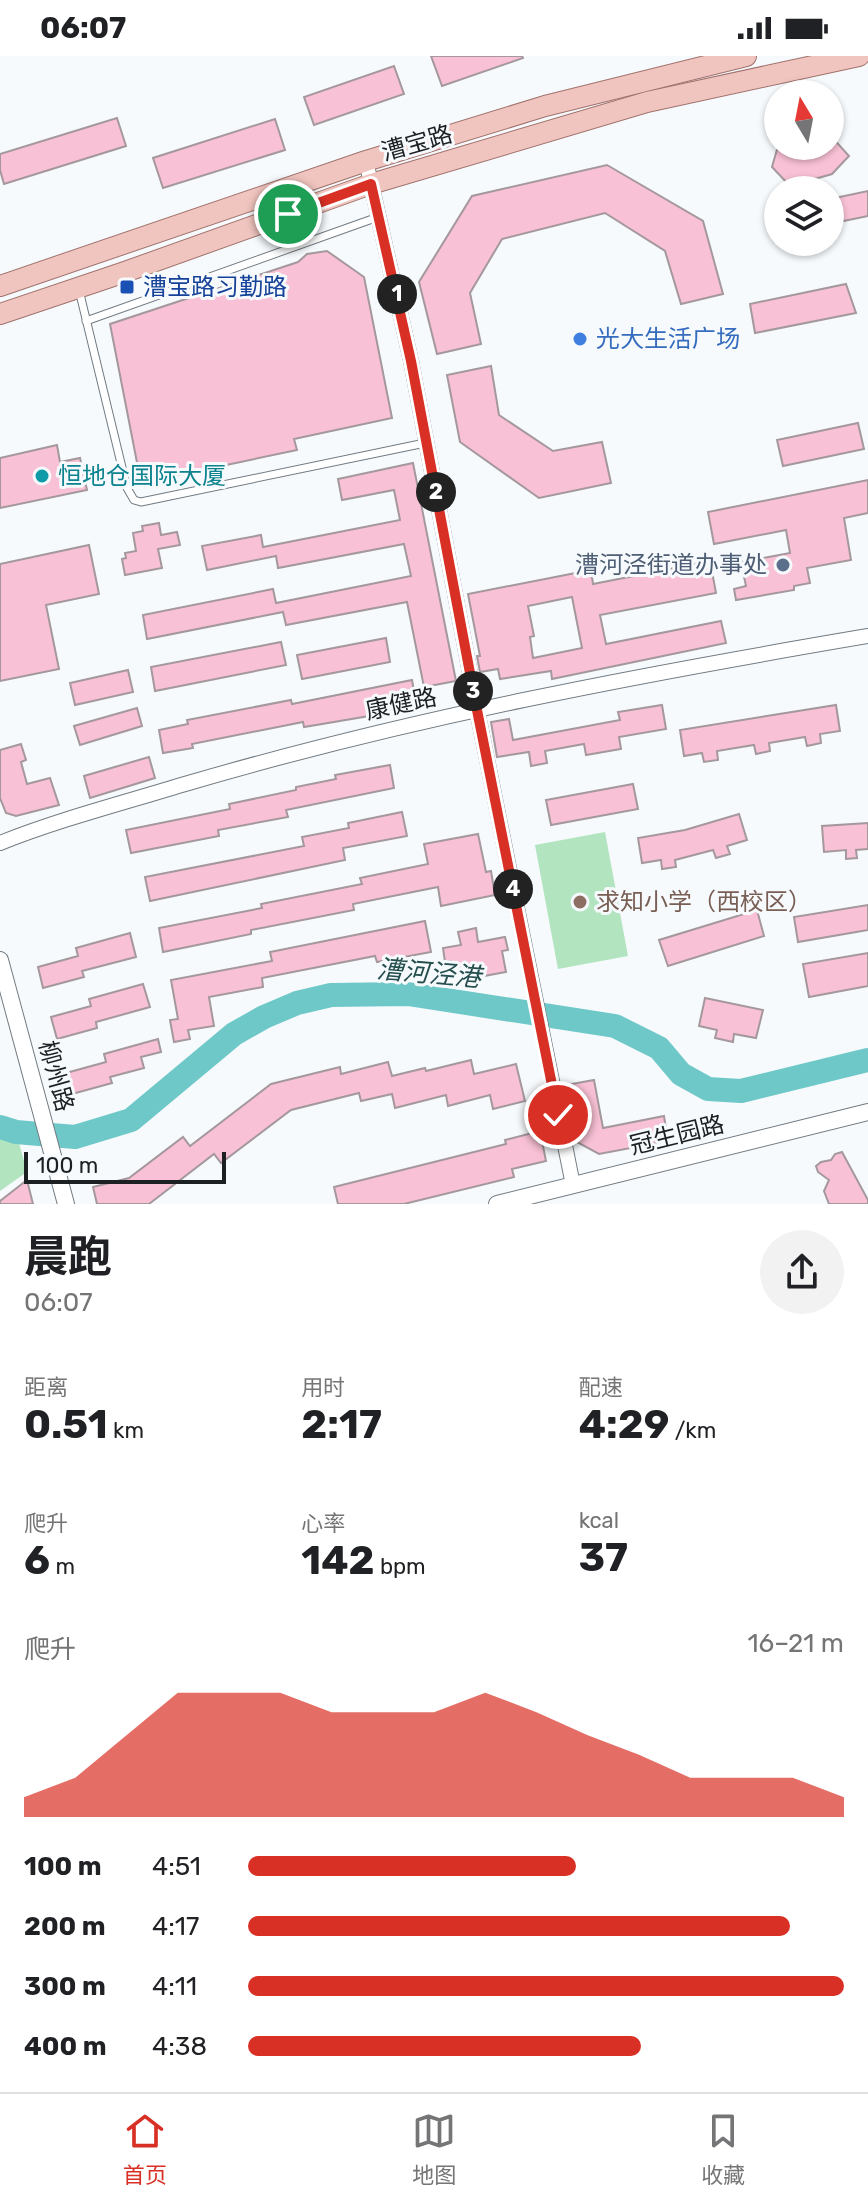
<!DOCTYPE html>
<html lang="zh">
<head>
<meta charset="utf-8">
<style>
  :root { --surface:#fff; --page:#f2f2f2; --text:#202124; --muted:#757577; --line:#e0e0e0; --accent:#d93025 }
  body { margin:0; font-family:Rubik,"Noto Sans SC",sans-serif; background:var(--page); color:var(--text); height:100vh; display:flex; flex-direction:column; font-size:30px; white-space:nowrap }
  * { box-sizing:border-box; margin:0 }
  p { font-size:26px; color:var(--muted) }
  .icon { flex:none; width:44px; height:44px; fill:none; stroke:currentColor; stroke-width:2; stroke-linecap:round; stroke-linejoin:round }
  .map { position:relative; height:1148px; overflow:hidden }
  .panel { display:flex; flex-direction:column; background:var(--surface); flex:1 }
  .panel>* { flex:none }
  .needle { width:52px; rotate:350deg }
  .controls { position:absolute; left:764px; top:24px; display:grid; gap:16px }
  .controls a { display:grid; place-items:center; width:80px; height:80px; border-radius:50%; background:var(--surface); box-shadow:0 2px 6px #0004; font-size:40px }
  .scale { position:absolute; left:24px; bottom:20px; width:202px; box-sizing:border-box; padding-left:8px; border:4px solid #1c2023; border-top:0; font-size:22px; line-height:28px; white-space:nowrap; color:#1c2023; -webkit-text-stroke:6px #f6fafd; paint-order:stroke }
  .pin { position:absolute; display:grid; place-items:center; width:68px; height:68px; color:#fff; margin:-34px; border:4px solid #fff; border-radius:50%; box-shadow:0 2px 8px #0007 }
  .km { position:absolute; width:40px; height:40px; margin:-20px; border-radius:50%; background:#222; color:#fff; font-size:22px; line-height:40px; text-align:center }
  .round { display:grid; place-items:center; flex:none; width:84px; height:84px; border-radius:42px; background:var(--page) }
  .overview { display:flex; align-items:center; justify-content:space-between; height:136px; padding:0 24px }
  h1 { font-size:44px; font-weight:700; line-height:60px }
  .stats { display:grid; grid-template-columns:repeat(3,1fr); gap:12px; height:136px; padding:8px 24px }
  .stats div { display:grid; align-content:center }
  .stats b { font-size:40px; font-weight:700 }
  .stats small { font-size:22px; font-weight:400 }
  .stats p { font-size:22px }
  .chart { height:224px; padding:16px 24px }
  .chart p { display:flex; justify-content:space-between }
  .chart svg { width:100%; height:144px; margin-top:8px; fill:var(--accent); opacity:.7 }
  ul { padding:0 24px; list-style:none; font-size:26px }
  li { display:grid; grid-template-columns:128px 96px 1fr; align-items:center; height:60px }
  li i { height:20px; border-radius:10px; background:var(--accent) }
  .status { display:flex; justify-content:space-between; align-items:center; height:56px; padding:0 40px; background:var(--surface); direction:ltr }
  .status svg { height:22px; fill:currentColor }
  .menu { display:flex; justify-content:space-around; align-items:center; height:112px; border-top:2px solid var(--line); background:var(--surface); font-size:22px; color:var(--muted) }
  .menu a { display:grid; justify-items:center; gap:4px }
  .menu .selected { color:var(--accent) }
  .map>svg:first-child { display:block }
  .green { fill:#b2e4bf }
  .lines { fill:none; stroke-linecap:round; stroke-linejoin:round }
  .river { stroke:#6fc8c8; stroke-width:24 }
  .building { fill:#f9c1d5; stroke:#a4989c; stroke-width:2; fill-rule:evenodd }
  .service-casing { stroke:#727b82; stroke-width:9 }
  .minor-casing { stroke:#727b82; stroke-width:16 }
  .tertiary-casing { stroke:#727b82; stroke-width:18 }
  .primary-casing { stroke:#a1726d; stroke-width:22 }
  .service { stroke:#fff; stroke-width:7 }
  .minor { stroke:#fff; stroke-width:14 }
  .tertiary { stroke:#fff; stroke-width:16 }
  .primary { stroke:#f1c5bf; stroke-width:20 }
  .route-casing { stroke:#fff; stroke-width:16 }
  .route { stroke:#d93025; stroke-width:10 }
  .transit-dot { fill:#1a4fb4; stroke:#f6fafd; stroke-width:3 }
  .shop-dot { fill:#3f7fe0; stroke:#f6fafd; stroke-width:3 }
  .culture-dot { fill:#0f9aa8; stroke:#f6fafd; stroke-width:3 }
  .service-dot { fill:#5c6f8a; stroke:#f6fafd; stroke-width:3 }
  .education-dot { fill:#8d6e63; stroke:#f6fafd; stroke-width:3 }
  .labels { text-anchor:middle; stroke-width:6; stroke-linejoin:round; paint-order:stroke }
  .street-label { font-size:24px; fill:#1c2023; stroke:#f6fafd }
  .transit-label { font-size:24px; fill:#164399; stroke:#f6fafd; text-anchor:start }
  .shop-label { font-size:24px; fill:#366cbe; stroke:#f6fafd; text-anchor:start }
  .culture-label { font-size:24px; fill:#0d838f; stroke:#f6fafd; text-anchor:start }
  .service-label { font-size:24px; fill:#4e5e75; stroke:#f6fafd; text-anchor:end }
  .education-label { font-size:24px; fill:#785e54; stroke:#f6fafd; text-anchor:start }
  .water-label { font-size:26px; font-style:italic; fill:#254e4e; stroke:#f6fafd }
</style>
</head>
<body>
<div class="status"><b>06:07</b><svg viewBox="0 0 49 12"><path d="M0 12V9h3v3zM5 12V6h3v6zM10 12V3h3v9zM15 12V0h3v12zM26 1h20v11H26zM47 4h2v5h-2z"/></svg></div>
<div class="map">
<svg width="868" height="1148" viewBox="0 0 868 1148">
  <rect width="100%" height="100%" fill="#f6fafd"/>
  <g class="green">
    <polygon points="605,776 628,900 558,913 535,789"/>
    <polygon points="0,1071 16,1076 27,1116 0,1135"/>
  </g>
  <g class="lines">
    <polyline class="river" points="0,1071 16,1076 75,1081 131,1064 234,978 264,961 297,947 331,939 408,938 615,970 659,992 681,1018 708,1033 741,1035 868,1004"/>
  </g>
  <g class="building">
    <polygon points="431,0 522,0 523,2 442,30"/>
    <polygon points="394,10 404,38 314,69 304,41"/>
    <polygon points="117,62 126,90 4,128 0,114 0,98"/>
    <polygon points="275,63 285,94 163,132 153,102"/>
    <polygon points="830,79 849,100 832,118 790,130 772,111 778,90 830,90"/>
    <polygon points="607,109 703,165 723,238 681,248 665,195 605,157 502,183 470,237 481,288 437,298 419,226 472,140"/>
    <polygon points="868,135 868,160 834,167 830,143"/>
    <polygon points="327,195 364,221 392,362 294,383 297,394 141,427 110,268 298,206 307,198"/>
    <polygon points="846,228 856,257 755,277 750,248"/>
    <polygon points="491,310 499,359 553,395 602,386 611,427 539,442 460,386 447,319"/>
    <polygon points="858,367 864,393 783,410 777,384"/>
    <polygon points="57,389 60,406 80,402 87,434 0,452 0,402"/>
    <polygon points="413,407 456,625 424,631 407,546 286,569 283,556 147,583 143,559 273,533 276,547 411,520 404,488 278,512 276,500 207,514 202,490 261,479 263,491 400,464 394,434 342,444 338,423"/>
    <polygon points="868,424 868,457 844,462 851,504 807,512 810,527 794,530 794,534 736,544 734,533 746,530 741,506 790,497 786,474 714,488 708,456"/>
    <polygon points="159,467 161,479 177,476 180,489 158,493 162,512 125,519 122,503 126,502 125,497 136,495 133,477 143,475 142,470"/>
    <polygon points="89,489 99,538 46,549 59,613 0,625 0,508"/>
    <path d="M710 505 716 537 600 559 606 588 721 565 726 587 552 623 551 615 500 623 498 613 480 616 477 600H480L468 538 591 514 593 528ZM572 541 582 592 533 602 530 581 534 580 528 550Z"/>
    <polygon points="386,582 390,606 302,623 297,599"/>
    <polygon points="281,586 286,609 155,635 151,611"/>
    <polygon points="128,614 133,636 75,649 70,627"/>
    <polygon points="412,624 417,652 304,671 303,666 192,688 193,692 163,697 159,674 188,668 187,664 291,644 292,648"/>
    <polygon points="662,649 666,673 619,681 621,693 586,699 584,688 545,695 547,707 531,710 529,696 497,701 491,666 509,663 513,684 620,664 618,656"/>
    <polygon points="836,649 840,675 820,678 821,687 807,690 805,681 769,687 770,695 756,698 754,689 717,695 718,704 704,706 702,697 684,700 680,674"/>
    <polygon points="137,652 142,670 80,689 74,670"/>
    <polygon points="21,688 26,704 21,706 27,728 50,722 59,749 16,760 6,757 0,742 0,694"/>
    <polygon points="149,701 155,722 90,742 84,720"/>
    <polygon points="390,709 394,732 286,754 288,761 218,774 219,780 131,797 126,774 230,753 229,748 296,734 296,731 336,723 335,719"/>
    <polygon points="633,728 638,753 551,769 546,744"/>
    <polygon points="402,756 407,780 343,792 345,804 150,845 145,821 304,790 302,781 349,772 348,767"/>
    <polygon points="739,758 747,784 727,790 730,798 716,802 713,794 675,804 676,811 662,813 661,804 642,807 638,782 685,774"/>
    <polygon points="868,767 868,793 856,794 857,802 846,803 846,794 824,796 822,770"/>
    <polygon points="478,778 486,816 491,815 495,839 441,850 438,831 353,848 354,854 251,874 251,878 163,896 159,872 262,852 261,848 362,828 360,822 428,808 424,788"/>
    <polygon points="868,849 868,874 798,886 794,861"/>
    <polygon points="757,854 764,880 668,910 659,884"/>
    <polygon points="425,865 431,896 377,906 375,900 262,922 263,931 209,941 214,970 188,974 190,983 174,986 170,964 178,963 171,924 272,905 270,896"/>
    <polygon points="476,872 478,886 505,881 508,894 502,895 506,916 484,920 483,914 476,915 474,909 453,913 451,905 445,906 443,892 461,889 458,876"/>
    <polygon points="130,877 136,901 82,915 84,921 43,932 38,911 78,900 76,892"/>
    <polygon points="868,897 868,930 809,941 803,908"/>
    <polygon points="143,928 150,951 96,966 97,972 57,983 51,961 91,950 89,943"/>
    <polygon points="705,942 763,954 756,982 734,978 733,986 715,982 717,974 699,970"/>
    <polygon points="158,983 161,996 141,1001 144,1012 110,1021 112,1027 72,1038 66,1017 106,1006 104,998"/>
    <polygon points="471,1004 474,1018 516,1008 525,1045 493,1053 490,1039 448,1050 446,1039 395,1052 392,1038 361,1045 359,1037 291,1054 221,1107 214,1098 149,1148 97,1148 93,1131 129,1122 183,1081 190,1090 271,1028 340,1011 341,1018 388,1006 392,1020 425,1012 426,1015"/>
    <polygon points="594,1024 603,1072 664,1060 668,1085 599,1098 577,1086 566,1029"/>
    <polygon points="540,1075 546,1105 512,1113 514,1121 404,1148 338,1148 334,1131 506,1088 505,1084"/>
    <polygon points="842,1096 868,1144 868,1148 829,1148 824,1135 829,1124 818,1116 816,1110 821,1106 831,1104 835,1098"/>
    <polygon points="27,1124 33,1148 0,1148 0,1145"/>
  </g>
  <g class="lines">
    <defs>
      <g id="service">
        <polyline points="79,234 127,432 134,444 141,446 425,387"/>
        <polyline points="86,265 378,161"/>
      </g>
      <g id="minor">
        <polyline points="366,105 411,305 477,654 573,1129"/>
        <path d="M0 787C60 763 123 747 185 728 409 662 638 619 868 580"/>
      </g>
      <g id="tertiary">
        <polyline points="0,904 66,1148"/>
        <polyline points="497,1148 868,1056"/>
      </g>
      <g id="primary">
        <polyline points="0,230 366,105 545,50 746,0"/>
        <polyline points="0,258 122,217 371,128 647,46 859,0"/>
      </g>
    </defs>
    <use href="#service" class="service-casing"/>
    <use href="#minor" class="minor-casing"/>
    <use href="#tertiary" class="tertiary-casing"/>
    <use href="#primary" class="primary-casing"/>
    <use href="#service" class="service"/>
    <use href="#minor" class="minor"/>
    <use href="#tertiary" class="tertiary"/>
    <use href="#primary" class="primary"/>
  </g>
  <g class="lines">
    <defs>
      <polyline id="route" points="288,158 371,128 411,305 477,654 558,1059"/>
    </defs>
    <use href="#route" class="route-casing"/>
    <use href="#route" class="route"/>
  </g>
  <rect class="transit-dot" x="119" y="223" width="16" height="16" rx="4"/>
  <circle class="shop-dot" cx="580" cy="283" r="8"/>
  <circle class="culture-dot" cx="42" cy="420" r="8"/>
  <circle class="service-dot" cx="783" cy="509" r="8"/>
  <circle class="education-dot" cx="580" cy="846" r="8"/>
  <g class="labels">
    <g class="street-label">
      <text transform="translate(417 87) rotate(-16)" y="8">漕宝路</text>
      <text transform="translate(401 648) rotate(-12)" y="8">康健路</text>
      <text transform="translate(56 1020) rotate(75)" y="8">柳州路</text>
      <text transform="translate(677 1079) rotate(-14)" y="8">冠生园路</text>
    </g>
    <g class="transit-label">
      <text x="143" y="239">漕宝路习勤路</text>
    </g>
    <g class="shop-label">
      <text x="596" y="291">光大生活广场</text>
    </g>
    <g class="culture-label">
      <text x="58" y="428">恒地仓国际大厦</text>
    </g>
    <g class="service-label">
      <text x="767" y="517">漕河泾街道办事处</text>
    </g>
    <g class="education-label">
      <text x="596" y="854">求知小学（西校区）</text>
    </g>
    <g class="water-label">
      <text transform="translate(429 917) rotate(5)" y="9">漕河泾港</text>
    </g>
  </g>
</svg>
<div class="controls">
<a><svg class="needle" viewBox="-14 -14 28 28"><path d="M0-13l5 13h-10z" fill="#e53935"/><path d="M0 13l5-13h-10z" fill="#757577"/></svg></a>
<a><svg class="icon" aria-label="layers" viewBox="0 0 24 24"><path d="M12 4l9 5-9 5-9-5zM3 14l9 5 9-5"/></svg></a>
</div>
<div class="scale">100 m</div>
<div class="pin" style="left:288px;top:158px;background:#1e9e55"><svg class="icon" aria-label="arrive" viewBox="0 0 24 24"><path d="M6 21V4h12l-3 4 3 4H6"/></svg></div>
<div class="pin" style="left:558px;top:1059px;background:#d93025"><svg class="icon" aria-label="check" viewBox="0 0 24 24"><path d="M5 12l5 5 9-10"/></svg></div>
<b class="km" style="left:397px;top:238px">1</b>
<b class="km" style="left:436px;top:436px">2</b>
<b class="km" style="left:473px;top:635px">3</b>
<b class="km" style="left:513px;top:833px">4</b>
</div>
<section class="panel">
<div class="overview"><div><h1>晨跑</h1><p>06:07</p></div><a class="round"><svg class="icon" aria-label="share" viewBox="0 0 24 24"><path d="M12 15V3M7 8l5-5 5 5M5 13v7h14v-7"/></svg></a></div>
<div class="stats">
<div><p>距离</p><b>0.51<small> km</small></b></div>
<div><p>用时</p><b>2:17</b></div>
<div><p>配速</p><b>4:29<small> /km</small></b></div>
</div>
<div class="stats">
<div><p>爬升</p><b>6<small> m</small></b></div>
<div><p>心率</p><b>142<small> bpm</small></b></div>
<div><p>kcal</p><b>37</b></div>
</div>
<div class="chart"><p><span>爬升</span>16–21 m</p>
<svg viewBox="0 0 160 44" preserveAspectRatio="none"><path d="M0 44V38L10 32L20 19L30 6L40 6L50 6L60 12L70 12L80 12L90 6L100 12L110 19L120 25L130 32L140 32L150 32L160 38V44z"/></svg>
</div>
<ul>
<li><b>100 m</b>4:51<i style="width:55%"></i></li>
<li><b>200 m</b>4:17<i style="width:91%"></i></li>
<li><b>300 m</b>4:11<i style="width:100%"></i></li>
<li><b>400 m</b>4:38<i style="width:66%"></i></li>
</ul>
</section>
<nav class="menu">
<a class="selected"><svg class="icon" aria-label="home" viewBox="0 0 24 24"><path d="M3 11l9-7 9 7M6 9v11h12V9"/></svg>首页</a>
<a><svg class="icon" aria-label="map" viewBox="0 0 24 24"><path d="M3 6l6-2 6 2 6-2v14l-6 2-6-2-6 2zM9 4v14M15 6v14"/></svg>地图</a>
<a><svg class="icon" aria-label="saved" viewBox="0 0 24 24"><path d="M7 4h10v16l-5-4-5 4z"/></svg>收藏</a>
</nav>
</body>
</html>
